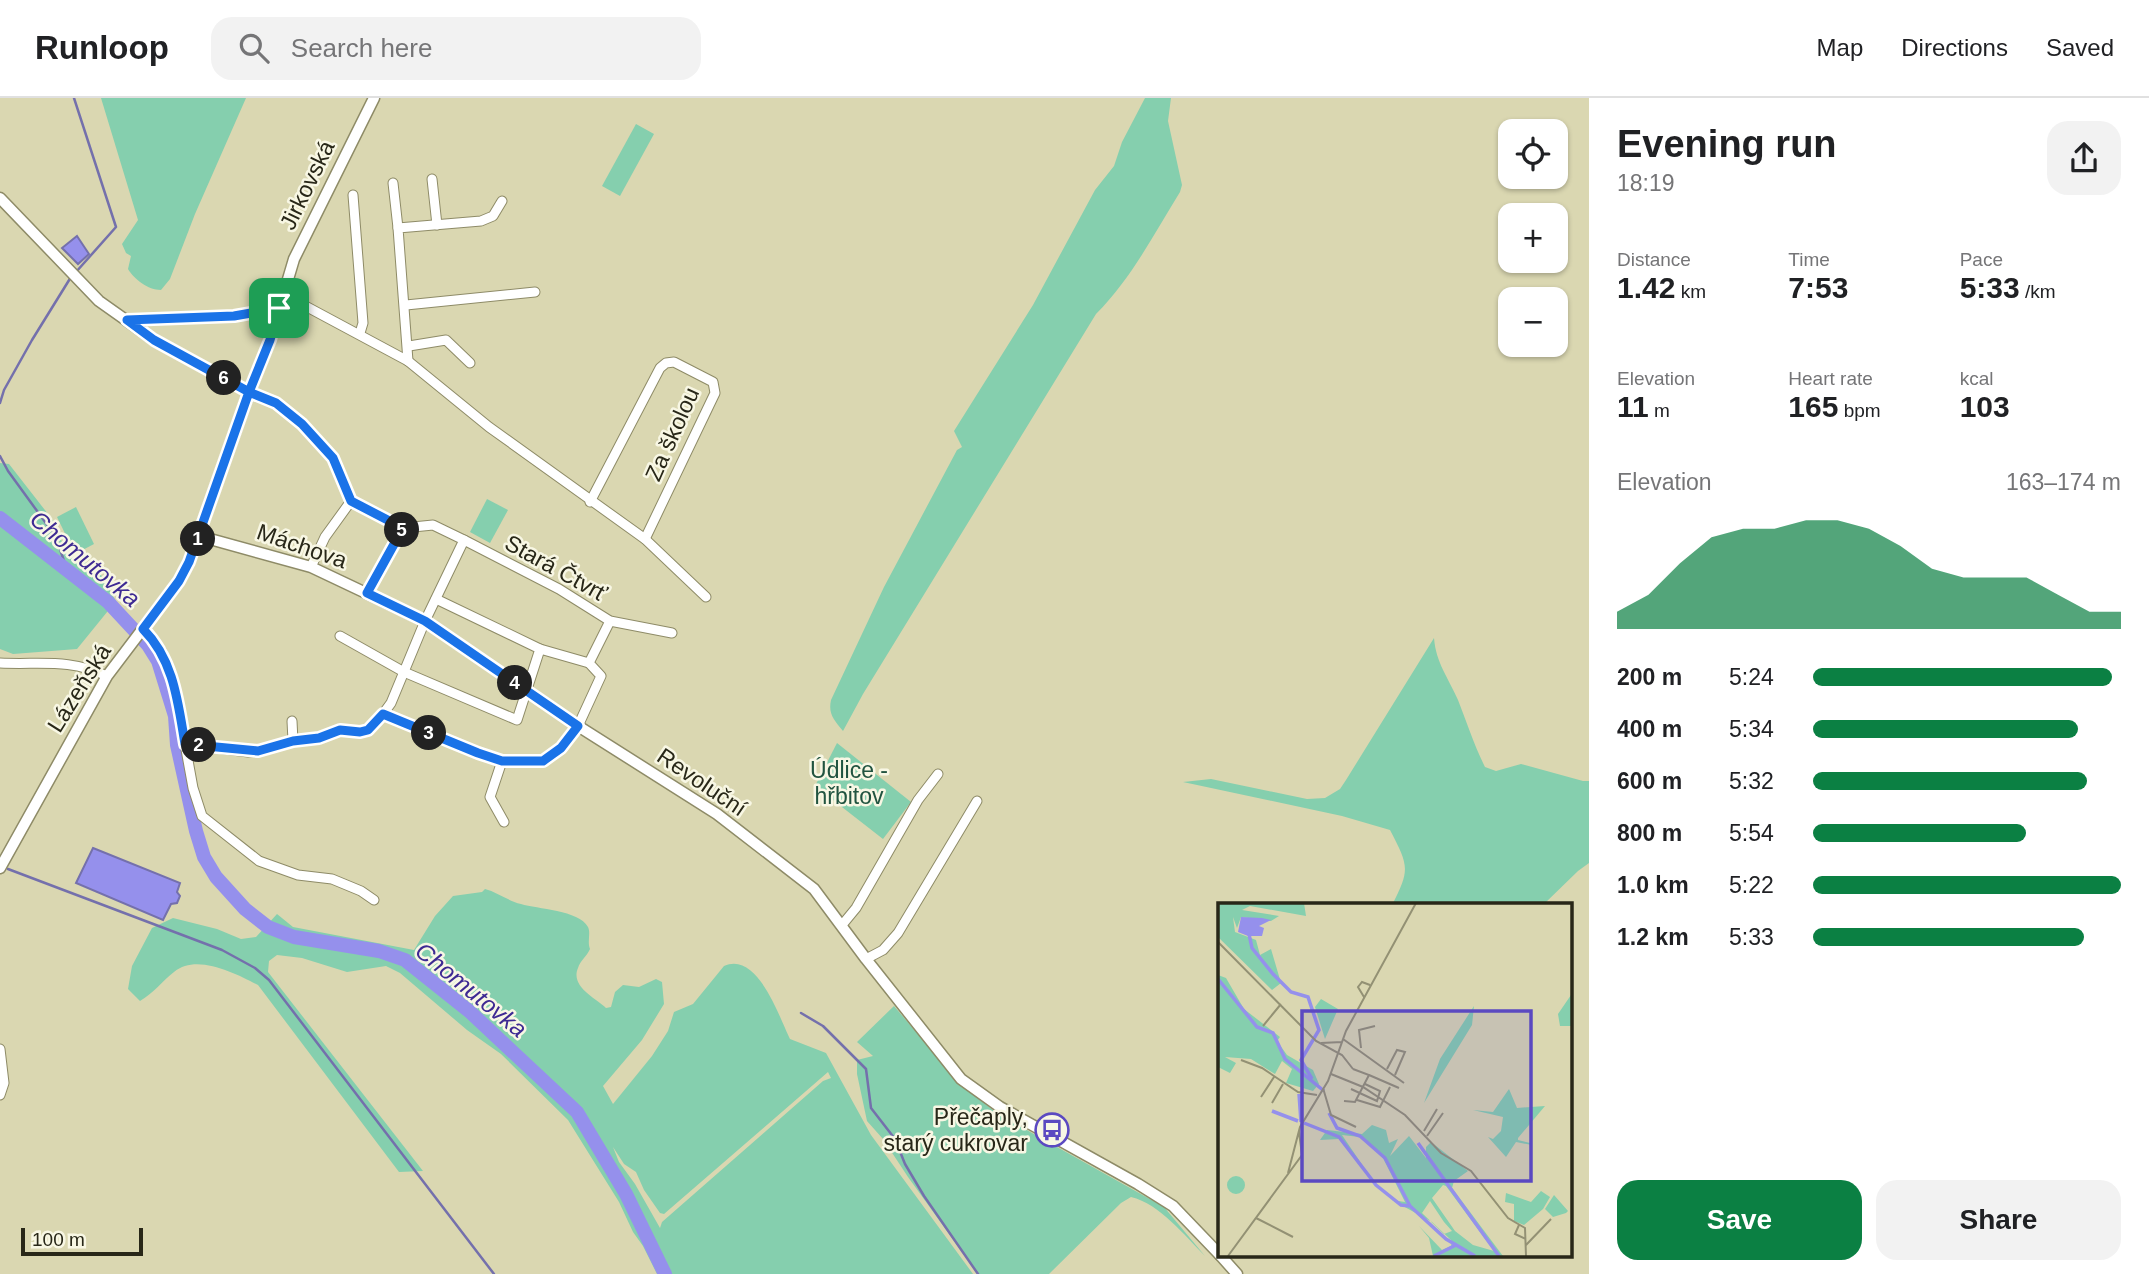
<!DOCTYPE html>
<html lang="en">
<head>
<meta charset="utf-8">
<style>
  :root { --surface:#fff; --page:#f2f2f2; --text:#202124; --muted:#757577; --line:#e0e0e0; --accent:#0b8043 }
  body { margin:0; font-family:Arial,sans-serif; background:var(--page); color:var(--text); height:100vh; display:flex; flex-direction:column; font-size:26px; white-space:nowrap }
  * { box-sizing:border-box; margin:0 }
  p { font-size:23px; color:var(--muted) }
  .icon { flex:none; width:38px; height:38px; fill:none; stroke:currentColor; stroke-width:2; stroke-linecap:round; stroke-linejoin:round }
  .map { position:relative; flex:1; overflow:hidden }
  .sheet { display:flex; flex-direction:column; background:var(--surface); width:560px }
  .sheet>* { flex:none }
  .controls { position:absolute; left:1498px; top:21px; display:grid; gap:14px }
  .controls a { display:grid; place-items:center; width:70px; height:70px; border-radius:14px; background:var(--surface); box-shadow:0 2px 5px #0004; font-size:35px }
  .scale { position:absolute; left:21px; bottom:18px; width:122px; box-sizing:border-box; padding-left:7px; border:4px solid #282718; border-top:0; font-size:19px; line-height:24px; white-space:nowrap; color:#282718; -webkit-text-stroke:5px #f8f7e4; paint-order:stroke }
  .pin { position:absolute; display:grid; place-items:center; width:60px; height:60px; color:#fff; margin:-30px; border-radius:14px; box-shadow:0 4px 10px #0006 }
  .km { position:absolute; width:35px; height:35px; margin:-18px; border-radius:50%; background:#222; color:#fff; font-size:19px; line-height:35px; text-align:center }
  .round { display:grid; place-items:center; flex:none; width:74px; height:74px; border-radius:21px; background:var(--page) }
  .overview { display:flex; align-items:center; justify-content:space-between; height:119px; padding:0 28px }
  h1 { font-size:38px; font-weight:700; line-height:52px }
  .metrics { display:grid; grid-template-columns:repeat(3,1fr); gap:10px; height:119px; padding:7px 28px }
  .metrics div { display:grid; align-content:center }
  .metrics b { font-size:30px; font-weight:700 }
  .metrics small { font-size:19px; font-weight:400 }
  .metrics p { font-size:19px }
  .chart { height:196px; padding:14px 28px }
  .chart p { display:flex; justify-content:space-between }
  .chart svg { width:100%; height:126px; margin-top:7px; fill:var(--accent); opacity:.7 }
  .cta { display:flex; gap:14px; margin-top:auto; padding:14px 28px }
  .cta a { flex:1; height:80px; border-radius:21px; background:var(--accent); color:#fff; font-size:28px; font-weight:700; line-height:80px; text-align:center }
  .cta a+a { background:var(--page); color:var(--text) }
  ul { padding:0 28px; list-style:none; font-size:23px }
  li { display:grid; grid-template-columns:112px 84px 1fr; align-items:center; height:52px }
  li i { height:18px; border-radius:9px; background:var(--accent) }
  header { display:flex; align-items:center; gap:42px; box-sizing:border-box; height:98px; padding:0 35px; background:var(--surface); border-bottom:2px solid var(--line) }
  header strong { font-size:33px }
  nav { display:flex; gap:38px; margin-inline-start:auto; font-size:24px }
  .search { width:490px; height:63px; background:var(--page); display:flex; align-items:center; gap:18px; box-sizing:border-box; padding:0 24px; border-radius:21px; color:var(--muted); font-size:26px }
  main { display:flex; flex:1; min-height:0 }
  .map>svg:first-child { display:block }
  .green { fill:#85cfae; fill-rule:evenodd }
  .water { fill:#9590ec; stroke:#7470ac; stroke-width:2 }
  .lines { fill:none; stroke-linecap:round; stroke-linejoin:round }
  .stream { stroke:#7470ac; stroke-width:2.5 }
  .river { stroke:#9590ec; stroke-width:14 }
  .minor-casing { stroke:#8e8b67; stroke-width:11 }
  .tertiary-casing { stroke:#8e8b67; stroke-width:13 }
  .minor { stroke:#fff; stroke-width:9 }
  .tertiary { stroke:#fff; stroke-width:10 }
  .route-casing { stroke:#fff; stroke-width:14 }
  .route { stroke:#1a73e8; stroke-width:9 }
  .labels { text-anchor:middle; stroke-width:5; stroke-linejoin:round; paint-order:stroke }
  .street-label { font-size:23px; fill:#282718; stroke:#f8f7e4 }
  .park-label { font-size:23px; fill:#215440; stroke:#f8f7e4 }
  .poi-label { font-size:23px; fill:#282718; stroke:#f8f7e4; text-anchor:end }
  .water-label { font-size:24px; font-style:italic; fill:#3e2a93; stroke:#f8f7e4 }
  .inset-river { fill:none; stroke:#9590ec; stroke-width:3.5 }
  .inset-road { fill:none; stroke:#939174; stroke-width:2 }
  .view { fill:#5b49c1; fill-opacity:0.15; stroke:#5b49c1; stroke-width:3.5 }
  .inset-edge { fill:none; stroke:#282718; stroke-width:3.5 }
</style>
</head>
<body>
<header>
<strong>Runloop</strong>
<div class="search"><svg class="icon" aria-label="search" viewBox="0 0 24 24"><circle cx="10" cy="10" r="6"/><path d="M15 15l6 6"/></svg>Search here</div>
<nav><a>Map</a><a>Directions</a><a>Saved</a></nav>
</header>
<main>
<div class="map">
<svg width="1589" height="1176" viewBox="0 0 1589 1176">
  <rect width="100%" height="100%" fill="#dad7b1"/>
  <g class="green">
    <path d="M101 0H246L195 116 170 181 161 192C148 192 134 181 128 171L131 158 126 155 122 146 138 122Z"/>
    <path d="M1145 0H1171L1168 23 1182 87 1180 94C1154 136 1131 181 1096 216L863 596 843 633C834 622 828 616 831 602L884 489 957 352 962 349 954 333 1033 207 1095 92 1114 68 1122 44Z"/>
    <polygon points="636,26 654,36 620,98 602,88"/>
    <polygon points="0,365 9,366 55,425 66,455 97,470 116,503 77,551 13,556 0,551"/>
    <polygon points="487,401 508,412 490,445 470,434"/>
    <polygon points="76,409 94,446 75,456 57,419"/>
    <path d="M1434 540C1436 565 1448 579 1458 602 1467 625 1474 647 1485 669L1496 673 1521 666 1583 683H1589V765L1578 773 1543 807H1392C1411 771 1408 767 1390 732L1342 718 1183 684 1211 681 1307 701 1325 700 1340 691 1346 682Z"/>
    <polygon points="837,645 911,704 883,741 815,688"/>
    <path d="M485 791C497 794 508 803 521 806 537 811 579 812 588 829 591 835 587 844 590 851 587 858 580 863 578 870 570 889 596 900 606 910L611 909 615 894 623 887 639 889 656 881 662 884 664 906 642 942 603 988 613 1006 652 958 668 933 674 914 693 906 724 868C758 853 779 919 790 941L826 955 871 1037 973 1176H657L643 1148 633 1134 619 1104 568 1022 501 956 467 932 400 875 386 868 347 874 302 860 277 857 269 863 268 874 423 1073 399 1074 258 887C236 876 197 855 174 874 161 884 155 894 140 903L128 891 132 868 152 830 173 820 217 831 241 841 256 839 277 816 293 829 414 852 435 818 453 798 482 794ZM828 974 831 980 823 983 662 1124 660 1130 635 1086 619 1064 613 1049 624 1066 636 1074 644 1092 660 1115 664 1116Z"/>
    <path d="M894 908 961 987 998 1016 1164 1109 1205 1158C1185 1138 1160 1106 1131 1099L1121 1105 1049 1176H978L908 1079 883 1041 867 1023 857 976V962L873 958 857 944Z"/>
  </g>
  <g class="water">
    <polygon points="77,138 89,156 78,166 62,150"/>
    <polygon points="93,750 180,785 177,794 180,798 177,805 171,806 163,822 76,785"/>
  </g>
  <g class="lines">
    <g class="stream">
      <polyline points="74,0 116,129 76,174"/>
      <polyline points="0,305 4,292 32,242 71,179"/>
      <polyline points="0,358 8,373 56,439 67,472"/>
      <polyline points="8,771 222,852 255,870 269,882 494,1176"/>
      <polyline points="801,915 823,928 866,971 871,1010 895,1041 905,1066 924,1098 978,1176"/>
    </g>
    <polyline class="river" points="0,420 108,504 148,547 158,563 175,618 177,647 196,733 204,759 216,779 245,811 268,829 294,839 379,853 405,862 469,913 577,1014 626,1096 665,1176"/>
    <defs>
      <g id="minor">
        <polyline points="432,81 437,127"/>
        <polyline points="393,85 398,130"/>
        <polyline points="353,97 363,225 360,235"/>
        <polyline points="283,196 408,263 489,329 645,441 706,499"/>
        <polyline points="406,207 535,194"/>
        <polyline points="127,222 234,218 279,210"/>
        <polyline points="409,248 446,242 470,265"/>
        <polyline points="408,263 398,130 481,123 493,118 502,103"/>
        <polyline points="249,294 276,305 302,326 333,360 351,403"/>
        <polyline points="351,403 403,430"/>
        <polyline points="590,404 660,270 666,265 674,264 713,284 715,295 645,441"/>
        <polyline points="464,442 559,491 610,523 672,535"/>
        <polyline points="311,469 325,439 351,403"/>
        <polyline points="367,495 403,430"/>
        <polyline points="143,531 162,554 175,591 193,690 202,718 259,763 298,777 332,781 361,793 374,802"/>
        <polyline points="340,538 404,574 517,622 540,551 436,501"/>
        <polyline points="540,551 589,565"/>
        <path d="M0 565C40 567 69 560 107 578"/>
        <polyline points="383,616 478,655 502,663 543,663 561,650 578,628 601,578 589,565 610,523"/>
        <polyline points="292,623 293,643 319,641 340,632 360,634 368,632 383,616 391,605 425,523 464,442 433,427 403,430"/>
        <polyline points="185,646 248,654 258,653 293,643"/>
        <polyline points="502,663 490,699 504,724"/>
        <polyline points="842,827 856,810 918,702 938,676"/>
        <polyline points="866,861 883,852 898,835 977,703"/>
        <polyline points="0,951 4,985 0,997"/>
      </g>
      <g id="tertiary">
        <polyline points="0,100 99,203 154,242 249,294"/>
        <polyline points="199,438 311,469 425,523 578,628 717,716 814,791 866,861 961,981 1000,1009 1138,1086 1173,1108 1220,1157"/>
        <polyline points="0,770 107,578 179,483 189,464 249,294 270,242 294,161 374,0"/>
        <polyline points="1220,1157 1237,1176"/>
      </g>
    </defs>
    <use href="#minor" class="minor-casing"/>
    <use href="#tertiary" class="tertiary-casing"/>
    <use href="#minor" class="minor"/>
    <use href="#tertiary" class="tertiary"/>
  </g>
  <g class="lines">
    <defs>
      <path id="route" d="M279 210 270 242 249 294 189 464 179 483 143 531C174 562 178 605 185 646L258 653 293 643 319 640 340 632 360 634 368 632 383 616 478 655 502 663H543L561 650 578 628 425 523 367 495 403 430 351 403 333 360 302 326 276 305 249 294 154 242 127 222 234 218 279 210"/>
    </defs>
    <use href="#route" class="route-casing"/>
    <use href="#route" class="route"/>
  </g>
  <defs>
    <symbol id="bus-ring" viewBox="-11 -11 22 22"><circle r="9.5" fill="#f8f7e4" stroke="#5b49c1" stroke-width="1.5"/><path d="M-5-6H5V4H4V6H2V4H-2V6H-4V4H-5ZM-3.5-4V0h7V-4ZM-3.5 1.2v1.5H-2V1.2ZM2 1.2v1.5H3.5V1.2Z" fill="#5b49c1"/></symbol>
  </defs>
  <g fill-rule="evenodd">
    <use href="#bus-ring" x="1033" y="1013" width="38" height="38"/>
  </g>
  <g class="labels">
    <g class="street-label">
      <text transform="translate(307 87) rotate(-64)" y="8">Jirkovská</text>
      <text transform="translate(672 336) rotate(-66)" y="8">Za školou</text>
      <text transform="translate(302 448) rotate(19)" y="8">Máchova</text>
      <text transform="translate(556 470) rotate(29)" y="8">Stará Čtvrť</text>
      <text transform="translate(79 590) rotate(-58)" y="8">Lázeňská</text>
      <text transform="translate(702 684) rotate(34)" y="8">Revoluční</text>
    </g>
    <g class="park-label">
      <text x="849" y="680">Údlice -<tspan x="849" dy="26">hřbitov</tspan></text>
    </g>
    <g class="poi-label">
      <text x="1028" y="1027">Přečaply,<tspan x="1028" dy="26">starý cukrovar</tspan></text>
    </g>
    <g class="water-label">
      <text transform="translate(85 461) rotate(40)" y="8">Chomutovka</text>
      <text transform="translate(471 892) rotate(39)" y="8">Chomutovka</text>
    </g>
  </g>
  <g transform="translate(1218 805)">
    <rect width="354" height="354" fill="#dad7b1"/>
    <path d="M0 0H86L88 13 32 3 24 7 61 13 53 18 23 14 19 25 15 14 17 29 38 37 42 52 53 46 63 80 54 87 0 34ZM0 72 8 75 26 106 62 134 59 138 69 152 95 167 101 181 95 188 68 180 74 166 64 158 57 171 33 156 7 154 18 160 12 170 0 164ZM353 92V123H342L340 111ZM103 96 120 106 107 136 97 104ZM256 103 254 122 206 200 222 156ZM291 186 299 205 327 203 300 235V237L312 240 314 242 298 239 288 254 270 234 275 236 283 228 285 214 255 207 275 209ZM154 222 168 227 171 240 180 236 172 253 191 233 208 255V244L213 239 250 268 236 278 234 285 285 353H215L211 335 201 323 224 347 233 343 234 338 214 319 174 297 187 299 165 255 142 234 124 232 145 263H142L121 236 102 237 109 227 144 231ZM225 282 228 283 276 348 255 342 237 328 214 295ZM212 298 226 319 234 328 226 331 204 310ZM9 282a9 9 0 1 1 18 0a9 9 0 1 1-18 0ZM323 288 332 294 325 306 306 322 296 318V301L287 299 288 290 313 299ZM336 292 350 308 348 310 335 314 327 306Z" fill="#85cfae" fill-rule="evenodd"/>
    <path d="M23 14 44 15 53 17 41 23 46 25 44 33H30L20 29Z" fill="#9590ec"/>
    <path class="inset-river" d="M31 31 34 45 55 71 73 89 90 94 101 127 83 157 94 176M0 76 39 124 55 130 67 156 106 188M81 191 83 219M54 208 80 218M111 210 119 225 142 233 167 255 192 303 228 336 257 353M86 220 121 234 158 282 183 302 192 303M200 240 281 353M216 353 238 342"/>
    <path class="inset-road" d="M0 39 98 138 124 152 135 166M146 94 140 84 144 79 152 82M45 123 63 101M125 136 186 180M103 140 124 139M143 145 141 127 157 123M23 157 44 165 80 189 99 192M169 166 179 147 187 149 177 172M113 171 145 184 187 212 223 250 253 268 290 315 307 325 308 353M151 172 181 185M105 185 113 212 138 224M133 186 159 198 162 188 147 181M43 194 56 174M139 197 162 204 172 184M126 198 137 199 151 172 135 166M54 200 65 181M206 228 219 206M209 233 225 210M70 270 82 224 110 178 128 128 198 0M38 315 75 334M301 322 297 331 308 336M308 342 333 316M10 353 84 252 81 229"/>
    <path class="view" d="M84 108H313V278H84Z"/>
    <rect width="354" height="354" class="inset-edge"/>
  </g>
</svg>
<div class="controls">
<a><svg class="icon" aria-label="locate" viewBox="0 0 24 24"><circle cx="12" cy="12" r="6"/><path d="M12 2v4M12 18v4M2 12h4M18 12h4"/></svg></a>
<a>+</a>
<a>−</a>
</div>
<div class="scale">100 m</div>
<div class="pin" style="left:279px;top:210px;background:#1e9e55"><svg class="icon" aria-label="arrive" viewBox="0 0 24 24"><path d="M6 21V4h12l-3 4 3 4H6"/></svg></div>
<b class="km" style="left:198px;top:441px">1</b>
<b class="km" style="left:199px;top:647px">2</b>
<b class="km" style="left:429px;top:635px">3</b>
<b class="km" style="left:515px;top:585px">4</b>
<b class="km" style="left:402px;top:432px">5</b>
<b class="km" style="left:224px;top:280px">6</b>
</div>
<section class="sheet">
<div class="overview"><div><h1>Evening run</h1><p>18:19</p></div><a class="round"><svg class="icon" aria-label="share" viewBox="0 0 24 24"><path d="M12 15V3M7 8l5-5 5 5M5 13v7h14v-7"/></svg></a></div>
<div class="metrics">
<div><p>Distance</p><b>1.42<small> km</small></b></div>
<div><p>Time</p><b>7:53</b></div>
<div><p>Pace</p><b>5:33<small> /km</small></b></div>
</div>
<div class="metrics">
<div><p>Elevation</p><b>11<small> m</small></b></div>
<div><p>Heart rate</p><b>165<small> bpm</small></b></div>
<div><p>kcal</p><b>103</b></div>
</div>
<div class="chart"><p><span>Elevation</span>163–174 m</p>
<svg viewBox="0 0 160 44" preserveAspectRatio="none"><path d="M0 44V38L10 32L20 21L30 12L40 9L50 9L60 6L70 6L80 9L90 15L100 23L110 26L120 26L130 26L140 32L150 38L160 38V44z"/></svg>
</div>
<ul>
<li><b>200 m</b>5:24<i style="width:97%"></i></li>
<li><b>400 m</b>5:34<i style="width:86%"></i></li>
<li><b>600 m</b>5:32<i style="width:89%"></i></li>
<li><b>800 m</b>5:54<i style="width:69%"></i></li>
<li><b>1.0 km</b>5:22<i style="width:100%"></i></li>
<li><b>1.2 km</b>5:33<i style="width:88%"></i></li>
</ul>
<div class="cta"><a>Save</a><a>Share</a></div>
</section>
</main>
</body>
</html>
